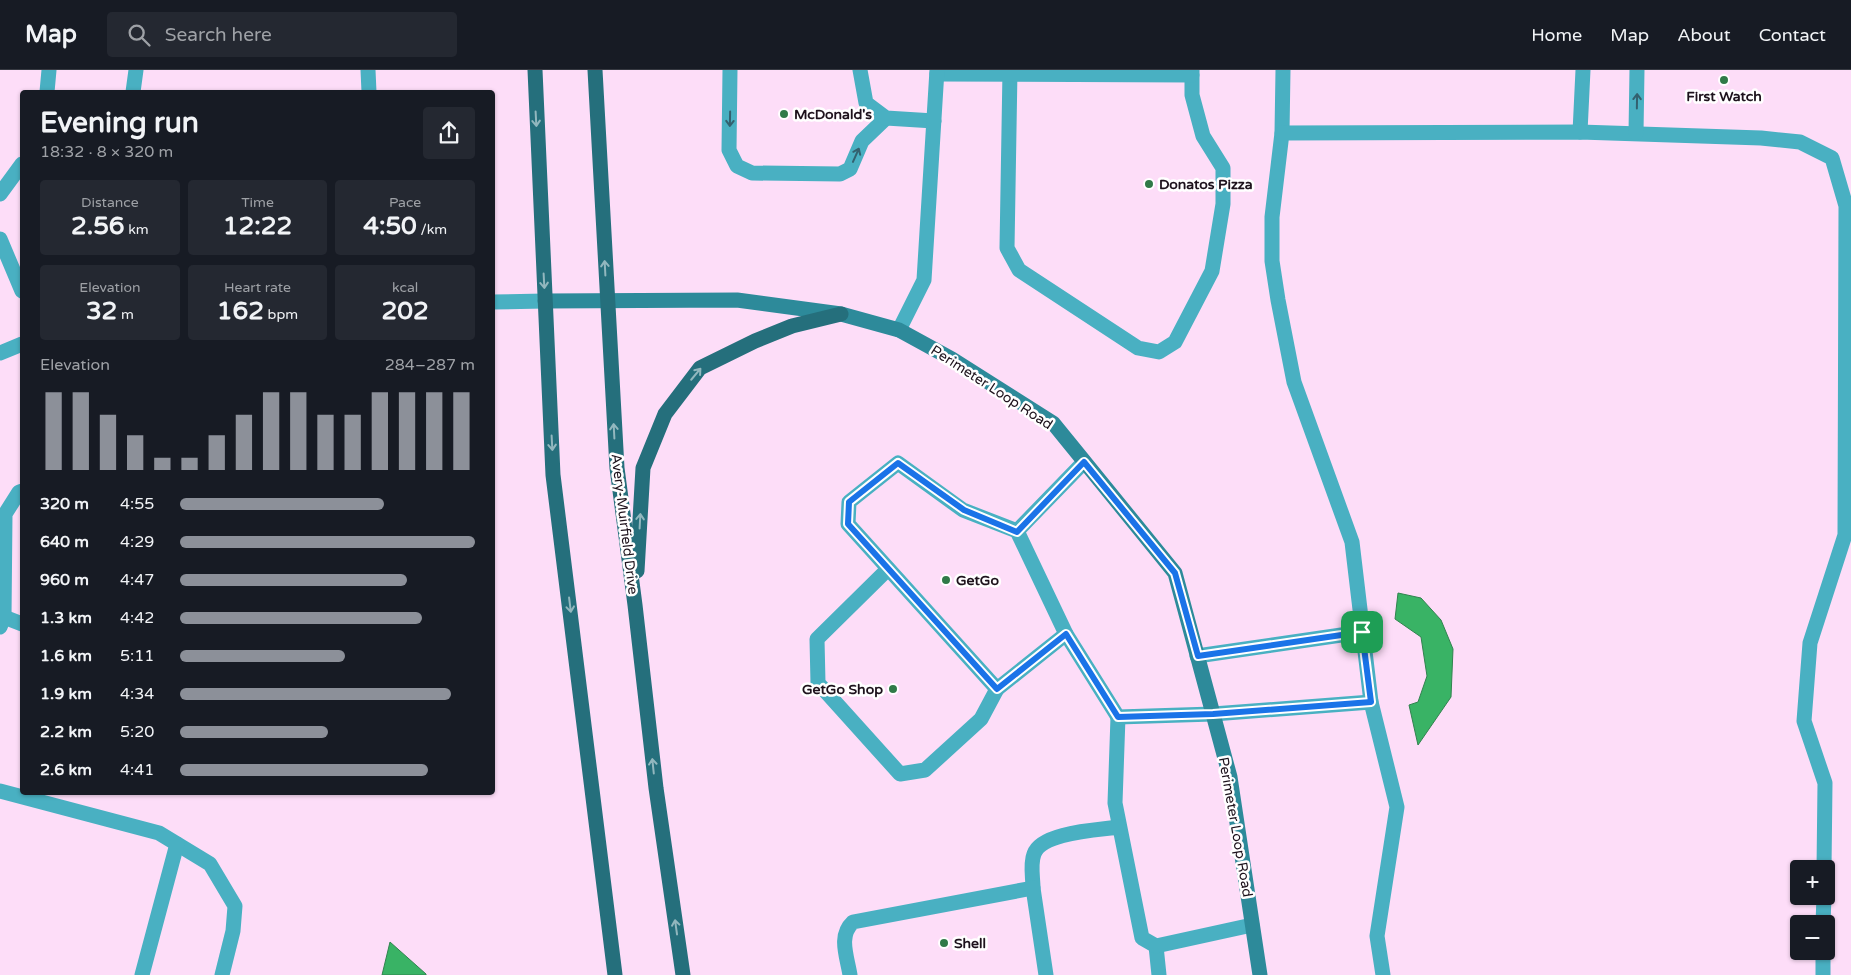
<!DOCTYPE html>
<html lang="en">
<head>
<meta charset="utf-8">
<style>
  :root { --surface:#171b24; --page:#242831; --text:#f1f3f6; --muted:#9ea1a6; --line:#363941; --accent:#8c9099 }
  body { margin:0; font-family:"Varela Round",sans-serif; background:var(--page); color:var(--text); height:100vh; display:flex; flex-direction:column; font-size:19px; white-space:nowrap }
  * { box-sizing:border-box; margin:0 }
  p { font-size:16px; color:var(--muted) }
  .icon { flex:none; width:28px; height:28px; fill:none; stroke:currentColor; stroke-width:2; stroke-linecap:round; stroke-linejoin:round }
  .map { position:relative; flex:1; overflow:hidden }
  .details { position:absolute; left:20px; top:20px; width:475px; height:705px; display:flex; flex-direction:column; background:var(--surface); border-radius:5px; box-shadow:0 1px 4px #0004 }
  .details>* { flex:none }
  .controls { position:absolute; left:1790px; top:790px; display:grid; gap:10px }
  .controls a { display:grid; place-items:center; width:45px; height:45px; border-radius:5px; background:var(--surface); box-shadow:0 1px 4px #0004; font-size:25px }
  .pin { position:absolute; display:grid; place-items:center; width:42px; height:42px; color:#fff; margin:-21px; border-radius:10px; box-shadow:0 2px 8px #0006 }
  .round { display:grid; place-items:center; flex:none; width:52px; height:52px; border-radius:5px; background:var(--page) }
  .overview { display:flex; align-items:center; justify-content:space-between; height:85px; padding:0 20px }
  h1 { font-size:28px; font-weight:700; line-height:38px }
  .figures { display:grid; grid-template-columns:repeat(3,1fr); gap:8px; height:85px; padding:5px 20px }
  .figures div { display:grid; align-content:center; border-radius:5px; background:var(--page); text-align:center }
  .figures b { font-size:25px; font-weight:700 }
  .figures small { font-size:14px; font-weight:400 }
  .figures p { font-size:14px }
  .chart { height:140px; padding:10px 20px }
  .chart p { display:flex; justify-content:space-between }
  .chart svg { width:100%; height:90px; margin-top:5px; stroke:var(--accent); stroke-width:6 }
  ul { padding:0 20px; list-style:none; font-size:16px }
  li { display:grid; grid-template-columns:80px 60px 1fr; align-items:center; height:38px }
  li i { height:12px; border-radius:6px; background:var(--accent) }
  header { display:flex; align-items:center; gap:30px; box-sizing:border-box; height:70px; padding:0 25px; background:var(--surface); border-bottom:1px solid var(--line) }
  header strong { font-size:24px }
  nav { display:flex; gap:28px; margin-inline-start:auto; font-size:18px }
  .search { width:350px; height:45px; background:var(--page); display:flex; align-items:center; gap:12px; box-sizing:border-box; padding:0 18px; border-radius:5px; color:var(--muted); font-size:19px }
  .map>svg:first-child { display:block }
  .water { fill:#39b365; stroke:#31834f }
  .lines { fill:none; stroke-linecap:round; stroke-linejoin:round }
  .lane { stroke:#49b0c2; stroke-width:15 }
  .street { stroke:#49b0c2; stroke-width:15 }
  .secondary { stroke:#2d8a9a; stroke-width:15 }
  .primary { stroke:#256f7c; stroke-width:15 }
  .oneway { stroke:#33616f }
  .oneway2 { stroke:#92b7be }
  .route-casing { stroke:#fff; stroke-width:10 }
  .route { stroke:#1a73e8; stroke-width:6 }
  .poi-dot { fill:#307a48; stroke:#fff; stroke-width:2 }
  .labels { text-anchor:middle; stroke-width:5; stroke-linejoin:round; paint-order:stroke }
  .poi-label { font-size:14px; font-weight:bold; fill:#1d121c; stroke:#fff; text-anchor:start }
  .street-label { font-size:14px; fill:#1d121c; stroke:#fff }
</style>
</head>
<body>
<header>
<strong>Map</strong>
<div class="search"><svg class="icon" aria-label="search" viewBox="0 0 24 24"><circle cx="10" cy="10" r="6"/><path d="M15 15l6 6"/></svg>Search here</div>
<nav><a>Home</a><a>Map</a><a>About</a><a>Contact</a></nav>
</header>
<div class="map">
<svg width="1851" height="905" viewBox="0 0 1851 905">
  <rect width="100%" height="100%" fill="#fdddf8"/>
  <g class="water">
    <polygon points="1398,523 1421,528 1441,550 1453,579 1451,627 1418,675 1409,635 1418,632 1427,606 1421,567 1395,549"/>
    <polygon points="390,872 426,904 426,905 382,905"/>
  </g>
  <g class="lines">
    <g class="lane">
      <polyline points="368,0 369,22"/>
      <polyline points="730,0 729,80 737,96 752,103 840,104 850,99 862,71 886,48"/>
      <polyline points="860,0 866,33 886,48 934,51"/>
      <polyline points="1010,0 1007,178 1019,200 1138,278 1159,282 1175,272 1212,201 1223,134 1223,98 1203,66 1192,25 1192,0"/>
      <polyline points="1283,0 1282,63 1272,147 1272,191 1278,230 1294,312 1352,472 1371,632 1397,737 1377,866 1383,905"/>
      <polyline points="937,4 1192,5"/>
      <polyline points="47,22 49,0"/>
      <polyline points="133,22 136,0"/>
      <polyline points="1580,62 1583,0"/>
      <polyline points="1282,63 1580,62 1761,68 1800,72 1832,88 1846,136 1845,465 1810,573 1804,651 1825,713 1824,799"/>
      <polyline points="1636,63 1637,0"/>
      <polyline points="0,124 22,94"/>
      <polyline points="0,169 22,221"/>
      <polyline points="899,260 924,210 937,0"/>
      <polyline points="1017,461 1066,564 997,619 848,454 849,432 898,393 963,440 1017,461 1084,392"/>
      <polyline points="888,499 817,569 818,613 900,704 925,700 981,649 997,619"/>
      <polyline points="4,547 22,554"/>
      <polyline points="0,557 4,547 5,444 19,422 22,421"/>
      <polyline points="1066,564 1118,647 1213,644 1371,632"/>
      <polyline points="1197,586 1362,562"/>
      <polyline points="1118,647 1115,733 1142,868 1156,876 1159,905"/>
      <polyline points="0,721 159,763 210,794 235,836 233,861 222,905"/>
      <path d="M1033 818C1033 808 1030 794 1034 784 1041 762 1099 760 1119 757"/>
      <polyline points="1823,854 1824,826"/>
      <polyline points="1156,876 1252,855"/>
      <polyline points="142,905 177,774"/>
      <path d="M850 905C847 886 838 866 853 852L1033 818 1046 905"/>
      <polyline points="1823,905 1823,881"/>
    </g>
    <g class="street">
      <polyline points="492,232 545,231"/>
      <polyline points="0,283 22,274"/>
    </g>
    <polyline class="secondary" points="545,231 737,230 841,244 899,260 952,289 1053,353 1175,503 1230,707 1260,905"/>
    <g class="primary">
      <polyline points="535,0 553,405 615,905"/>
      <polyline points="595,0 617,398 635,535 656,718 683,905"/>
      <polyline points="637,501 643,398 665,344 700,298 755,271 792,256 841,244"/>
    </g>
  </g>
  <defs><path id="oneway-shaft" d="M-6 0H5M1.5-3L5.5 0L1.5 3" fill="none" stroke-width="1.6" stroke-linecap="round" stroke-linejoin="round" transform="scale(1.25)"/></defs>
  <g class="oneway">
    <use href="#oneway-shaft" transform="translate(1637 31) rotate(-89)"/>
    <use href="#oneway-shaft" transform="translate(730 49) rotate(91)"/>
    <use href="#oneway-shaft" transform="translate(856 85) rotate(-66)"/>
  </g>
  <g class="oneway2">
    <use href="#oneway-shaft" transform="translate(536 49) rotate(87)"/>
    <use href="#oneway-shaft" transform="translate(605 198) rotate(-93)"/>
    <use href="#oneway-shaft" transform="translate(544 211) rotate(87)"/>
    <use href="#oneway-shaft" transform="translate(696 304) rotate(-50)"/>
    <use href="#oneway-shaft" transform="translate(614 361) rotate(-93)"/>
    <use href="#oneway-shaft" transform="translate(552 373) rotate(87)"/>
    <use href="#oneway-shaft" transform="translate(640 451) rotate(-87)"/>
    <use href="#oneway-shaft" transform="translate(570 535) rotate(83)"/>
    <use href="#oneway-shaft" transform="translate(653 696) rotate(-96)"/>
    <use href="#oneway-shaft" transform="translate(676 857) rotate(-98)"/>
  </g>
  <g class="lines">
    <defs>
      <polygon id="route" points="1084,392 1175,503 1198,586 1362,562 1371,632 1213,644 1118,647 1066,564 997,619 848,454 849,432 898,393 964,440 1017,462"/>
    </defs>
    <use href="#route" class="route-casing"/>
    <use href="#route" class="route"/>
  </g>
  <g class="poi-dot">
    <circle cx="1724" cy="10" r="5"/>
    <circle cx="784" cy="44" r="5"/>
    <circle cx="1149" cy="114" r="5"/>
    <circle cx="946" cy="510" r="5"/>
    <circle cx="893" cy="619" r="5"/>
    <circle cx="944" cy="873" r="5"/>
  </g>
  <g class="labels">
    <g class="poi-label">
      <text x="1724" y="31" text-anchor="middle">First Watch</text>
      <text x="794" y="49">McDonald's</text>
      <text x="1159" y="119">Donatos Pizza</text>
      <text x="956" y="515">GetGo</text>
      <text x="883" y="624" text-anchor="end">GetGo Shop</text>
      <text x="954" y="878">Shell</text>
    </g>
    <g class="street-label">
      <text transform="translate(992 317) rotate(33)" y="5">Perimeter Loop Road</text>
      <text transform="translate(625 454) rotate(83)" y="5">Avery-Muirfield Drive</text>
      <text transform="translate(1236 757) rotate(80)" y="5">Perimeter Loop Road</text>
    </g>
  </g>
</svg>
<div class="controls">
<a>+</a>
<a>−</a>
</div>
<div class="pin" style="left:1362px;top:562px;background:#1e9e55"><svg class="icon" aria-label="arrive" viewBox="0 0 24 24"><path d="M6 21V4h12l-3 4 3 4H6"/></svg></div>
<section class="details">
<div class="overview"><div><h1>Evening run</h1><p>18:32 · 8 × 320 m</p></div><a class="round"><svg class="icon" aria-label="share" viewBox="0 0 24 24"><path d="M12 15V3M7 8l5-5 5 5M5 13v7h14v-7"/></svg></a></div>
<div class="figures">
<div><p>Distance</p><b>2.56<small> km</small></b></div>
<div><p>Time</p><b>12:22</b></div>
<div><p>Pace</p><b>4:50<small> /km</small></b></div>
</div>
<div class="figures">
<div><p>Elevation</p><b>32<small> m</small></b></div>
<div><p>Heart rate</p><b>162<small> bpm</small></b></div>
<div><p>kcal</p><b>202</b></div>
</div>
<div class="chart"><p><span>Elevation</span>284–287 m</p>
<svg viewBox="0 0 160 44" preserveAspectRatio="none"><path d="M5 44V6M15 44V6M25 44V17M35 44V27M45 44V38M55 44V38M65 44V27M75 44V17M85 44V6M95 44V6M105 44V17M115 44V17M125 44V6M135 44V6M145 44V6M155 44V6"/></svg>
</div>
<ul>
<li><b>320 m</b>4:55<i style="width:69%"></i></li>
<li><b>640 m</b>4:29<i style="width:100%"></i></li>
<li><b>960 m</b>4:47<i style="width:77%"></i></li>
<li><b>1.3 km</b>4:42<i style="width:82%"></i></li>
<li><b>1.6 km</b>5:11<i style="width:56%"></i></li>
<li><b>1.9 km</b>4:34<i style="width:92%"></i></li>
<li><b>2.2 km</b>5:20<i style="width:50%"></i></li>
<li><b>2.6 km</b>4:41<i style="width:84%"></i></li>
</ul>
</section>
</div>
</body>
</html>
